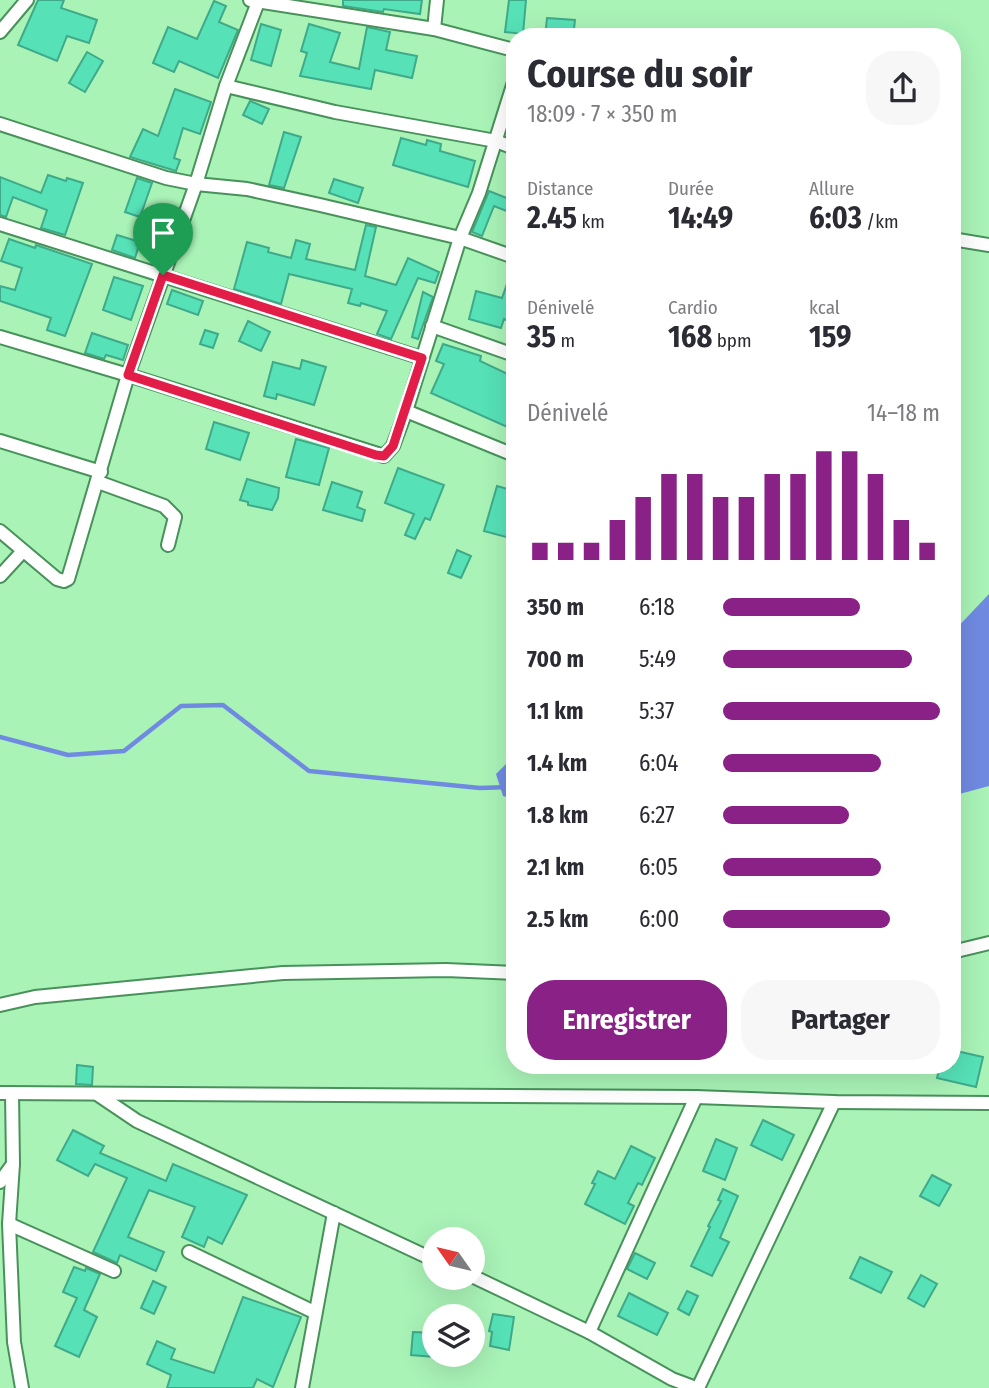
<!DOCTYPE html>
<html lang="fr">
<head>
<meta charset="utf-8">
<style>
  :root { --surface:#fff; --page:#f7f7f7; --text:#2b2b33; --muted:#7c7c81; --accent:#8a2186 }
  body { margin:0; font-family:"Fira Sans Condensed",sans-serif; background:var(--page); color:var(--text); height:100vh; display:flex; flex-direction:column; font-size:26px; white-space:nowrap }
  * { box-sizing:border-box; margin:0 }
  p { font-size:23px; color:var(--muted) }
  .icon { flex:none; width:38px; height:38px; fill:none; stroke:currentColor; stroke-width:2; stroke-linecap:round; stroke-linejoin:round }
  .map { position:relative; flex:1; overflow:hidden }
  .sheet { position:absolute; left:506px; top:28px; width:455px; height:1046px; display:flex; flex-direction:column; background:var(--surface); border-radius:28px; box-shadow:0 7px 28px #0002 }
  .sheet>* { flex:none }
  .needle { width:46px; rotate:304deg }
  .buttons { position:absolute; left:422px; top:1227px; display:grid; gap:14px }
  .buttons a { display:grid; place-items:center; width:63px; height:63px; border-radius:50%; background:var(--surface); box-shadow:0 7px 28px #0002; font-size:35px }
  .pin { position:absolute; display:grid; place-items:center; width:60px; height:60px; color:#fff; margin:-72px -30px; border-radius:50% 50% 50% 0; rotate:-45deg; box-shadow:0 0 7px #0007 }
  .pin .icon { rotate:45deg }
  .round { display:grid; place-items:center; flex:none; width:74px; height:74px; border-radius:28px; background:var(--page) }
  .headline { display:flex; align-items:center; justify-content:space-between; height:119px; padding:0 21px }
  h1 { font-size:38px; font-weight:700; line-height:52px }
  .figures { display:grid; grid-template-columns:repeat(3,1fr); gap:10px; height:119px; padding:7px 21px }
  .figures div { display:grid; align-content:center }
  .figures b { font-size:30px; font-weight:700 }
  .figures small { font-size:19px; font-weight:400 }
  .figures p { font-size:19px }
  .chart { height:196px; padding:14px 21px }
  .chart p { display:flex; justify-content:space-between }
  .chart svg { width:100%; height:126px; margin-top:7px; stroke:var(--accent); stroke-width:6 }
  .button { display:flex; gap:14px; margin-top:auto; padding:14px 21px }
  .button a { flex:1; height:80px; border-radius:28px; background:var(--accent); color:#fff; font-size:28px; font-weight:700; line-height:80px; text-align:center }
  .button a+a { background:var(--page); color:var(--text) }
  ul { padding:0 21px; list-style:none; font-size:23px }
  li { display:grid; grid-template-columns:112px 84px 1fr; align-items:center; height:52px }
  li i { height:18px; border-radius:9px; background:var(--accent) }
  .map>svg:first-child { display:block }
  .water { fill:#708ae2 }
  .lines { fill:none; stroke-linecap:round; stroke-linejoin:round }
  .stream { stroke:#708ae2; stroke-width:4.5 }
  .building { fill:#56e1b7; stroke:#3faa8a; stroke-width:2 }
  .street-casing { stroke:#49915b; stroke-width:16 }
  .street { stroke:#fff; stroke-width:12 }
  .route-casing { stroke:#fff; stroke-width:14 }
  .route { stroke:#e11d48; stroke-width:9 }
</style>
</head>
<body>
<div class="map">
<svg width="989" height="1388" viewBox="0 0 989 1388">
  <rect width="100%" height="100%" fill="#a9f3b7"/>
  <g class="water">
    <polygon points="989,594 989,786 952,796 952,633"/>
    <polygon points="514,756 514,799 503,796 496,774"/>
  </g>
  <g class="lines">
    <polyline class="stream" points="0,737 68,755 124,751 181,706 223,705 309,771 480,788 514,787"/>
  </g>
  <g class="building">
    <polygon points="38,0 64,0 61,8 97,20 89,43 67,36 57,61 18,45"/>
    <polygon points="343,0 422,0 420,14 384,9 383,12 343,6"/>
    <polygon points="509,0 526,0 523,34 505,32"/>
    <polygon points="214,1 226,6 219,22 238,30 218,78 179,61 174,72 153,63 168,27 197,39"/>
    <polygon points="547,18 575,20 573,37 545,37"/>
    <polygon points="261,24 281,30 271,66 251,60"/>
    <polygon points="309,24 340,33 330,62 359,69 367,27 390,32 386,50 417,56 412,78 375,70 371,89 300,76 307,53 301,51"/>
    <polygon points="87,52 103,61 85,92 69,83"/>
    <polygon points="175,89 211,102 200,134 183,128 174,158 180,160 176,171 130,157 143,129 158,136"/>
    <polygon points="250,101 269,109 262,124 243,115"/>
    <polygon points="284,132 301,137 284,188 269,185"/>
    <polygon points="401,138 426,145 427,140 441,144 440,151 475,161 468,187 393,165"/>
    <polygon points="48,175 66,181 67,178 83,183 65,235 41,228 47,210 13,197 6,217 0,215 0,177 41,193"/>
    <polygon points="137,178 152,183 140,217 125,212"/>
    <polygon points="334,179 363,188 358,203 329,193"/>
    <polygon points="489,191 514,201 514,214 494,206 482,236 472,232"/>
    <polygon points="366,225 376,227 365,276 396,285 408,258 439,272 435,283 418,278 391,339 377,334 387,311 361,303 360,306 348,303 352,289 289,274 281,304 234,289 247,242 269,248 268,252 291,258 296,240 310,244 306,259 355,270"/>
    <polygon points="117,235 140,242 135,258 112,250"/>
    <polygon points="9,239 35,248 36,245 92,264 65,336 47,330 51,318 0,301 0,286 15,290 22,268 1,261"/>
    <polygon points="513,267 514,324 504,319 501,328 469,319 476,291 502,298"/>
    <polygon points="114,277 143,286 131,320 103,310"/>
    <polygon points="172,290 203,301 198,315 167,304"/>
    <polygon points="423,292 433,297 418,339 412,337"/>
    <polygon points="248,321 270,332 261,351 239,341"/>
    <polygon points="205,330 218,334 213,348 200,344"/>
    <polygon points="92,333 128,345 123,360 106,355 104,359 85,353"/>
    <polygon points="443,344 481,356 480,361 514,377 514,430 431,393 444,364 436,361"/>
    <polygon points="302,360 326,367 314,405 277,394 276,399 264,396 273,362 300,369"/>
    <polygon points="214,422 249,433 240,460 206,449"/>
    <polygon points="296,439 329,448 319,485 286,477"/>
    <polygon points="398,468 444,485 430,520 425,518 415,539 405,535 414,514 385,503"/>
    <polygon points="247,479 279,488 278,498 272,510 248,505 248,502 240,500"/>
    <polygon points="332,482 362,492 357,507 365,510 362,521 323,510"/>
    <polygon points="497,486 514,491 514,539 484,531"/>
    <polygon points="457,550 471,556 461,578 448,573"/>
    <polygon points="952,1050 983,1057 976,1087 937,1078 940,1066 952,1066"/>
    <polygon points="77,1065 93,1067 92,1085 76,1084"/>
    <polygon points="763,1120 794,1135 782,1160 751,1145"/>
    <polygon points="73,1130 104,1146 100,1153 166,1181 173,1164 247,1195 222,1244 208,1237 204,1247 182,1237 195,1207 149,1190 128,1237 164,1252 156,1271 120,1255 117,1263 93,1252 127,1178 95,1164 88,1176 57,1160"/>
    <polygon points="716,1139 737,1148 725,1180 703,1171"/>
    <polygon points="631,1146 655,1158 642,1185 638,1183 628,1203 634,1206 625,1224 585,1204 595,1184 592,1183 598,1171 615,1179"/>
    <polygon points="932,1175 951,1185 939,1206 920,1196"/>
    <polygon points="723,1189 738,1196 720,1238 729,1242 712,1276 691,1266 710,1227 708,1226 721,1201 718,1200"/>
    <polygon points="635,1253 655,1263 647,1279 627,1269"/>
    <polygon points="860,1257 892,1272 881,1293 850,1278"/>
    <polygon points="74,1267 85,1271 86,1268 100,1274 84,1310 97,1317 79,1357 55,1346 77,1298 63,1292"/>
    <polygon points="921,1275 937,1284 924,1307 908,1298"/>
    <polygon points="153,1281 166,1287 154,1314 141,1308"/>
    <polygon points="687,1291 698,1296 689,1315 678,1309"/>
    <polygon points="629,1293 668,1313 657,1335 618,1316"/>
    <polygon points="243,1297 301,1317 273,1387 257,1379 253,1388 167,1388 171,1375 147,1364 157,1341 175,1349 171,1359 214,1373"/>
    <polygon points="493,1314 514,1317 509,1350 490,1346 492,1332 489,1331"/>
    <polygon points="413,1332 434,1333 434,1357 411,1355"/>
  </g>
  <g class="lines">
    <defs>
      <g id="street">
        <polyline points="250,0 434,29 514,50"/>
        <polyline points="434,29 437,0"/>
        <polyline points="0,32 27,0"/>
        <polyline points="226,86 335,112 496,141 514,148"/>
        <polyline points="0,124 166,178 196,184 247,189 320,205 460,238 514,257"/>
        <polyline points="0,224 422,358"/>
        <polyline points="952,239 989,245"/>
        <polyline points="432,326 514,355"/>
        <polyline points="0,337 128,375 384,456 393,446 406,411 460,238 479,193 514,82"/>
        <polyline points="406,411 514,455"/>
        <polyline points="0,441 101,472"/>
        <polyline points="98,482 164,506 175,517 168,545"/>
        <polyline points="0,531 57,579 64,581 68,579 128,375 196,184 226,86 258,2"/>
        <polyline points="0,576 23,551"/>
        <polyline points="952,952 989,943"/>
        <polyline points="0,1005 35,997 283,973 446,970 514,973"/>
        <polyline points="0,1093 696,1097 834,1102 989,1103"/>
        <polyline points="12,1093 13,1164 9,1224 14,1342 22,1388"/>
        <polyline points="97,1094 137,1121 434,1260"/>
        <polyline points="0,1182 13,1164"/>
        <polyline points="9,1224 114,1271"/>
        <polyline points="189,1252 314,1312"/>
        <polyline points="472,1276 589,1332 672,1379 696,1388"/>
        <polyline points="589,1332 696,1097"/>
        <polyline points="302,1388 334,1213"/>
        <polyline points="698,1388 834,1102"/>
      </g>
    </defs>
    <use href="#street" class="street-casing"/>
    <use href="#street" class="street"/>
  </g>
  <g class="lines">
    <defs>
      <polygon id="route" points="163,275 422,358 393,446 384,456 376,455 128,375"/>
    </defs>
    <use href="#route" class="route-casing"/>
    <use href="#route" class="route"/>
  </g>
</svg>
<div class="buttons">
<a><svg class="needle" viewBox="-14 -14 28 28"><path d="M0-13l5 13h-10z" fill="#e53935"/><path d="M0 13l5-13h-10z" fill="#7c7c81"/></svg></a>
<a><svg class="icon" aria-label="layers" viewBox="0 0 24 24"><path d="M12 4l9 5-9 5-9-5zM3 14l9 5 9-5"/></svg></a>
</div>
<div class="pin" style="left:163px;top:275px;background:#1e9e55"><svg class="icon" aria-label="arrive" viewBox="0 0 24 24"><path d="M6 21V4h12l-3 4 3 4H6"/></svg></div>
<section class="sheet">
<div class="headline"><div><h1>Course du soir</h1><p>18:09 · 7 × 350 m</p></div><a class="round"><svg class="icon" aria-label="share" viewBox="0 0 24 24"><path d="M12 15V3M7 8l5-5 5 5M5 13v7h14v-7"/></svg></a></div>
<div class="figures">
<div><p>Distance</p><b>2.45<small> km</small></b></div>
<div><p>Durée</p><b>14:49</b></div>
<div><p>Allure</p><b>6:03<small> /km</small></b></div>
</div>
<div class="figures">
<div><p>Dénivelé</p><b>35<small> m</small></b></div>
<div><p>Cardio</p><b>168<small> bpm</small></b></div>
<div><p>kcal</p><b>159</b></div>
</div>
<div class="chart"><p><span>Dénivelé</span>14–18 m</p>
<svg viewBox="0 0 160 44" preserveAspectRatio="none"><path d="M5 44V38M15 44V38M25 44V38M35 44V30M45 44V22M55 44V14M65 44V14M75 44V22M85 44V22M95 44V14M105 44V14M115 44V6M125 44V6M135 44V14M145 44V30M155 44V38"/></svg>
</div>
<ul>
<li><b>350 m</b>6:18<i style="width:63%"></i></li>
<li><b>700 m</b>5:49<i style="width:87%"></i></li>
<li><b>1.1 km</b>5:37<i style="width:100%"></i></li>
<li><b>1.4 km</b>6:04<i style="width:73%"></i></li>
<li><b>1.8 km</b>6:27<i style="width:58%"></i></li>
<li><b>2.1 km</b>6:05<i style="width:73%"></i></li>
<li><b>2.5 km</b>6:00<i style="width:77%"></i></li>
</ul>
<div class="button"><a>Enregistrer</a><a>Partager</a></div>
</section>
</div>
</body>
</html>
